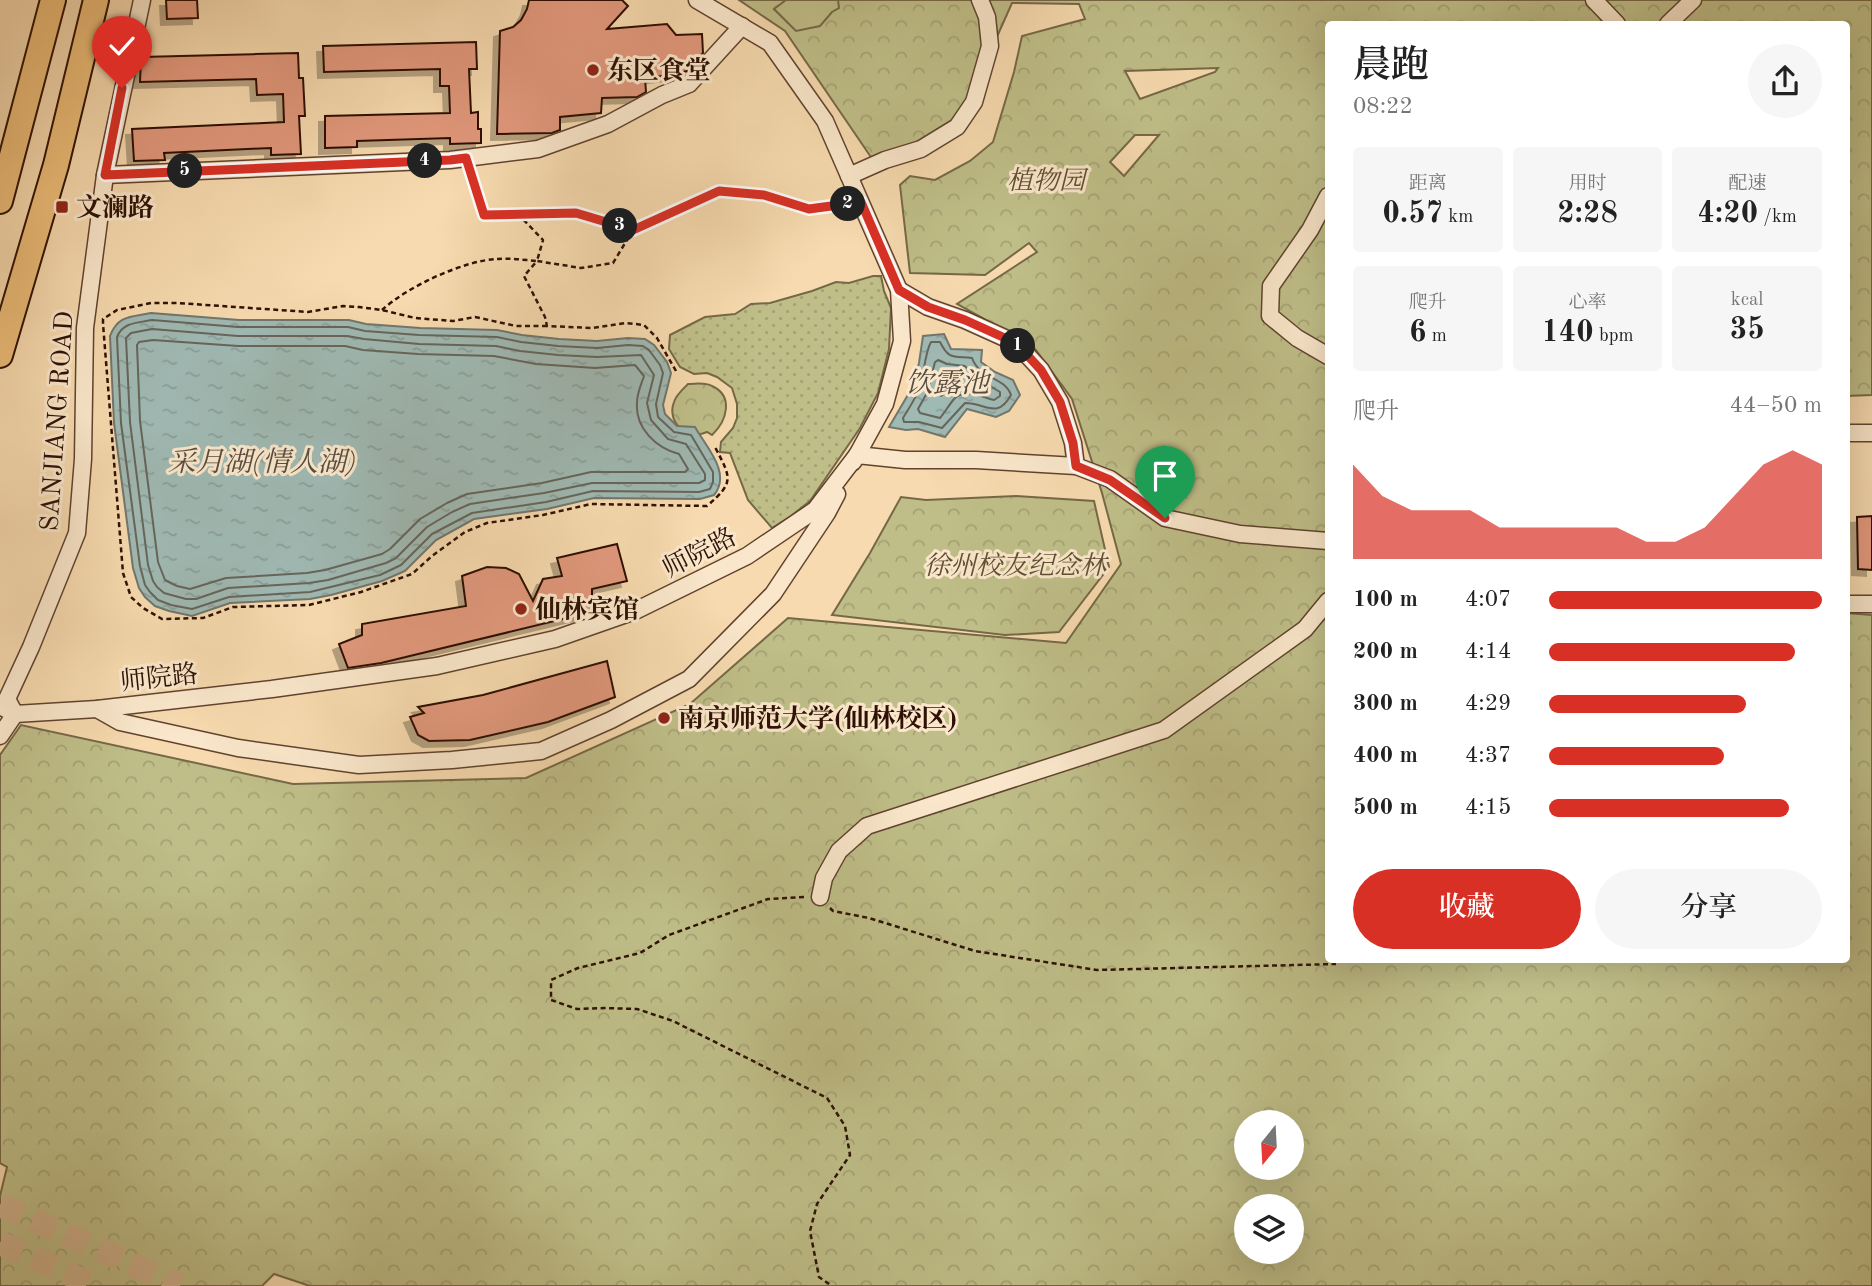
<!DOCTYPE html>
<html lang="zh">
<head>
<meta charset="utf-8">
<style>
  :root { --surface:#fff; --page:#f6f6f6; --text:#222; --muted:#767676; --accent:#d93025 }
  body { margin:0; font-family:"Old Standard TT","Noto Serif SC",serif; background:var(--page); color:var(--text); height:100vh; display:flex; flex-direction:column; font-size:26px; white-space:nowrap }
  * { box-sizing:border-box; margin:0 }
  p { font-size:23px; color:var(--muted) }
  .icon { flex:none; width:38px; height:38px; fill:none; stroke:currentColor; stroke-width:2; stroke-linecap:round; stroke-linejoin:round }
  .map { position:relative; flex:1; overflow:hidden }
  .details { position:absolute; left:1325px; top:21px; width:525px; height:942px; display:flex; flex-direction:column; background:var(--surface); border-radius:7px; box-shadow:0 7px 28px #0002 }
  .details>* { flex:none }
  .needle { width:46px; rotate:198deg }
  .tools { position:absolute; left:1234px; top:1110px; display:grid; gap:14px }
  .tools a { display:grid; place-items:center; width:70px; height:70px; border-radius:50%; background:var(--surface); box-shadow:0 7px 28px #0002; font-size:35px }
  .pin { position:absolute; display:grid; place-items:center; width:60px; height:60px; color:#fff; margin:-72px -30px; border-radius:50% 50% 50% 0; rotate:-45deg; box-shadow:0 0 7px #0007 }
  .pin .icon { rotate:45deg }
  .km { position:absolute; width:35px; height:35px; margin:-18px; border-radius:50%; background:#222; color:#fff; font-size:19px; line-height:35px; text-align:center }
  .round { display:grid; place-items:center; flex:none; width:74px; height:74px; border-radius:37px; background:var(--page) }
  .headline { display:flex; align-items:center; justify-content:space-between; height:119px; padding:0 28px }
  h1 { font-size:38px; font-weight:600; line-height:52px }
  .figures { display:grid; grid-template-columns:repeat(3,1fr); gap:10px; height:119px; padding:7px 28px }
  .figures div { display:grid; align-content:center; border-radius:7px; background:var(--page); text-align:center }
  .figures b { font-size:30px; font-weight:600 }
  .figures small { font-size:19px; font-weight:400 }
  .figures p { font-size:19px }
  .chart { height:196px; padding:14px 28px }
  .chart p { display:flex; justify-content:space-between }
  .chart svg { width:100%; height:126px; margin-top:7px; fill:var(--accent); opacity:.7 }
  .button { display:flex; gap:14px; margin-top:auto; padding:14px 28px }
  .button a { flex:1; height:80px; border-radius:42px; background:var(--accent); color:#fff; font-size:28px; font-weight:600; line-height:80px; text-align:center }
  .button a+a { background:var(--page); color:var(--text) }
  ul { padding:0 28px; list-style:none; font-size:23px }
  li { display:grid; grid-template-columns:112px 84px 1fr; align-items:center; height:52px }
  li i { height:18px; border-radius:9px; background:var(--accent) }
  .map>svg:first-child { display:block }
  .grass { fill:url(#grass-dots); stroke:#766846; stroke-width:2 }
  .forest { fill:url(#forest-crowns); stroke:#766846; stroke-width:2; fill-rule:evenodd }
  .garden { fill:#bfbe88; stroke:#766846; stroke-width:2 }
  .water { fill:url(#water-ripples); stroke:#72766d; stroke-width:2 }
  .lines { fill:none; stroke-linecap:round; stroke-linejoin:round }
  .shore { stroke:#66655c; stroke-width:2 }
  .building { fill:#e1987c; stroke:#2e1104; stroke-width:2; filter:url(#shadow) }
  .primary-tunnel { stroke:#cfb28d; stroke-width:24; stroke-dasharray:24 12; stroke-linecap:butt }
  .street-casing { stroke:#60432f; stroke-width:19 }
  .primary-casing { stroke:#2e1104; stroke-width:28 }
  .path { stroke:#2e1104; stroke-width:2.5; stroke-dasharray:5 3.5; stroke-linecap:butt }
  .street { stroke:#fae7cb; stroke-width:16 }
  .primary { stroke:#ecbd78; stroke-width:24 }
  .route-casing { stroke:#fff; stroke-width:14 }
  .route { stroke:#d93025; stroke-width:9 }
  .poi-dot { fill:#8f2418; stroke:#fae7cb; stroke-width:2.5 }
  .labels { text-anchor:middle; stroke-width:6; stroke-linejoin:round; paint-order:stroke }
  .poi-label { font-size:26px; font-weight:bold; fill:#2e1104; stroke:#fae7cb; text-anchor:start }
  .park-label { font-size:26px; font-style:italic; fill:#614e32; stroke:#fae7cb }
  .street-label { font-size:26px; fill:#2e1104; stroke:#fae7cb }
  .water-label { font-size:28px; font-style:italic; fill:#564c41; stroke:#fae7cb }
</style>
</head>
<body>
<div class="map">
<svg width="1872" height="1286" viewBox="0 0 1872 1286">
  <defs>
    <pattern id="grass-dots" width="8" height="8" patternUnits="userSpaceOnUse" patternTransform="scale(1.75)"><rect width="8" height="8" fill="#bfbe88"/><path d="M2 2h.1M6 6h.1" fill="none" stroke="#a4a274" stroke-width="1.8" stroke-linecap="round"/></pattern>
    <pattern id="forest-crowns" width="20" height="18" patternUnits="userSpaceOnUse" patternTransform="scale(1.75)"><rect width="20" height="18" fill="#bfbe88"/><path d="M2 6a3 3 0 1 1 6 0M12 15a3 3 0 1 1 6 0" fill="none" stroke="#a4a274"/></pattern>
    <pattern id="water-ripples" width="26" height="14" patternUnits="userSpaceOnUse" patternTransform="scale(1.75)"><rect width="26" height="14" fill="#9fb9b3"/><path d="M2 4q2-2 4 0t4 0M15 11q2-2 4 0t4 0" fill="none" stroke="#899e98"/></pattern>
    <filter id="shadow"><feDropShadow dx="-6" dy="6" stdDeviation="0" flood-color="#0004"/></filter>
  </defs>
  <rect width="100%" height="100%" fill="#f7daaf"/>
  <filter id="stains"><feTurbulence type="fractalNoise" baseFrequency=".00286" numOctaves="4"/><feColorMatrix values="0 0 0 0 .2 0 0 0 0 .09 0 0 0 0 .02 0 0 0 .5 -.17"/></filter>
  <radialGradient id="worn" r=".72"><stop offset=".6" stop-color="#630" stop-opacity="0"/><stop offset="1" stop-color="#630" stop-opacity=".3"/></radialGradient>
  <polygon class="grass" points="873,276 881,276 884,291 891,308 889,349 878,393 860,428 810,501 791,516 772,528 748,500 730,453 720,452 721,442 733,428 737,418 737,404 732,388 717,377 707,373 694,374 680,367 669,349 670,335 705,317 735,314 751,304 770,303 812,291 836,282 849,283"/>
  <g class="forest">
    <path d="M739 0H1872V395L1846 396V24H1328V959H1846V613L1872 615V1286H310L274 1274 262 1286H0V1196L7 1167 0 1163V755L21 725 293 784 526 778 690 704 788 618 1066 643 1121 564 1102 493 1072 399 1033 346 957 304 1037 252 1029 243 985 275 910 273 900 185 910 176 935 180 970 161 993 142 1014 72 1022 36 1085 19 1079 4 1012 3 963 113 877 166 785 31ZM1218 68 1215 72 1140 99 1125 71ZM1135 135H1159L1124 176 1110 162ZM1246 1122H1292V1167H1246ZM1246 1206H1292V1251H1246Z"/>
    <path d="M688 384C696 384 705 382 712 386 734 396 727 421 712 435L707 432C688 441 666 423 674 402 676 395 683 389 688 384Z"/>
    <polygon points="1016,496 1094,501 1109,567 1059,632 1005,635 832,615 870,553 901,497 926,500"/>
  </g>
  <polygon class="garden" points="786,0 838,0 839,8 832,12 820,26 796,31 774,9"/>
  <g class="water">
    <path d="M151 313 239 320H349L366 324 420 328 497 330 522 335 559 339 597 341 628 338 645 339 654 345 667 362 671 373 663 405 665 414 677 426 695 427C706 447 732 473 714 495L700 499 594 498 547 509 474 519 436 540 405 571 382 581 331 595 310 599 230 603 192 616 169 611 155 606 145 597 139 588 133 568 114 423 110 336C118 315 131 317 151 313Z"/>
    <polygon points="944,334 951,349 982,350 981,362 995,372 1013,380 1020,395 1009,411 996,417 967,409 945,437 918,429 906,430 889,427 912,388 919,363 923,336"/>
  </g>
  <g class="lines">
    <g class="shore">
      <path d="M152 320 238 327H348L365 331 419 335 497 337 521 342 558 346 597 348 628 345 643 346 649 350 660 365 663 373 656 404 658 417 674 432 691 435 713 472V482L710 489 699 492 593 491 546 502 472 513 432 534 401 565 380 575 310 592 229 597 192 609 171 605 158 600 150 592 145 585 140 566 121 423 117 337C123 322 137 323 152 320Z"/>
      <polygon points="152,329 238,336 347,336 364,339 419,344 496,346 520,351 558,355 597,357 641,355 654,375 647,403 651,420 668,439 686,444 705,474 705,480 699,483 592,483 544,493 470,504 452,512 427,527 396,558 386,563 328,580 309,583 228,588 196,599 186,599 164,593 157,587 153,581 148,565 130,422 126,338 131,333"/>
      <path d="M153 340 238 346H345L363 350 418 354 494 356 536 364 595 368 635 365 644 376C641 385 637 393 637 403 635 428 656 448 679 454L688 469 685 472H591L542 483 467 494 447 503 420 519 390 549 382 554 325 570 307 573 226 578 190 589 177 586 165 580 158 562 140 421 137 345 139 342Z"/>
      <path d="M931 342H940C949 360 953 356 972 358 980 380 1004 376 1011 395 997 420 986 403 965 403L942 428 919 422H904L903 418C909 408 916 398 920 387 924 374 925 352 931 342Z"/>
      <path d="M938 360 947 364 965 366 972 375 1000 392V396L994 400C982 397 965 388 954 399 949 405 945 412 940 418L920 413 918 409 927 393 935 362Z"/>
      <polygon points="944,375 958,376 961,381 941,396 938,392"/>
    </g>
  </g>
  <g class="building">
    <polygon points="166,0 197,0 198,18 167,19"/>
    <polygon points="529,0 622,0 628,6 607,29 667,24 676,35 702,34 703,53 687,71 672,75 645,78 646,92 637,97 602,98 601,113 560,117 560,130 552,133 497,134 500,31 513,27 521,20 527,9"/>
    <polygon points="476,42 477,69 469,69 471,113 478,112 478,129 481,129 481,143 450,144 450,138 357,141 357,147 325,148 325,116 450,113 449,86 440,86 440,69 324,72 323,46"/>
    <polygon points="298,53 299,78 303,78 305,116 299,116 301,154 271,155 271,148 164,153 165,160 134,161 132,129 284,122 283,94 257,95 256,79 140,82 141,57"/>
    <polygon points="1872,516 1872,570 1858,569 1857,517"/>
    <polygon points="617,544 627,581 592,589 592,612 381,663 348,668 339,644 362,635 362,624 466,606 462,576 487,567 506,568 519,574 533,601 543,579 562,576 557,558"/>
    <polygon points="607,661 615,697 548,722 470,740 429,741 418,735 410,717 424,713 418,707 483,695"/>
  </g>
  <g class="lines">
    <g class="primary-tunnel">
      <polyline points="0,1205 180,1286"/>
      <polyline points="0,1243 96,1286"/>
    </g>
    <defs>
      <g id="street">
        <polyline points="1594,0 1617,24"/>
        <polyline points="1668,24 1693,0"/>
        <polyline points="105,175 450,160 538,149 608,124 662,95 689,84 742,26"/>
        <polyline points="849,176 885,160 921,149 957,127 974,102 990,46 987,17 980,0"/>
        <polyline points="1328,196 1310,230 1271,286 1270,316 1297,338 1328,356"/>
        <polyline points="899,290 928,307 965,320 1016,343 1041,370 1060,402 1073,443 1076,466"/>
        <polyline points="1846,433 1872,433"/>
        <polyline points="853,462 857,455 905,460 976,460 1076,466 1110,479 1165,518 1240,534 1328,541"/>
        <polyline points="1846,604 1872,604"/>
        <polyline points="0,706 15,714 97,709 272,689 437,666 555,639 635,611 747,556 815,510 857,455 885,404 902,341 899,290 825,121 770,43 697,0"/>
        <polyline points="97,709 120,722 238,748 359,765 452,760 541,751 611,720 689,679 773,594 827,513 837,494"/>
        <polyline points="0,736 15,714 7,699 31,647 77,533 83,459 85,328 105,175 142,0"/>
        <polyline points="820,897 824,878 839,851 867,826 1164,730 1305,629 1328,601"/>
      </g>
      <g id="primary">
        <polyline points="0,201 53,0"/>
        <polyline points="0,355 56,165 96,0"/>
      </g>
    </defs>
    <use href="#street" class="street-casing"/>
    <use href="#primary" class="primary-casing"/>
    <g class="path">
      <polyline points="471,173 484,215 576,213 633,230"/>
      <path d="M382 310C407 287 464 260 498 259 511 258 524 260 537 261L543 240 519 215"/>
      <path d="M547 326H516L475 317 453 321 415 318 382 310 359 307 343 306 308 312 178 303H151L117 310 103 319V324L123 573 131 597 143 608 162 619 203 618 233 607 309 605 361 592 412 574 432 556 465 532 487 523 543 515 591 504 707 506C735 482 731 478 715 447"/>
      <polyline points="676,371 657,338 644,325 626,323 593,328 547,326 545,317 524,276 537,261 581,268 613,263 633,230 719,191 764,195 809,209 843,205"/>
      <polyline points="804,897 768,899 669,935 640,953 578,968 551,980 551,1000 577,1009 605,1008 637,1009 673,1021 827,1098 845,1126 850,1155 817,1204 810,1231 819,1277 832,1286"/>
      <polyline points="830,908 833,911 869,918 975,951 1097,970 1336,964"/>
    </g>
    <use href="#street" class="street"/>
    <use href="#primary" class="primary"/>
  </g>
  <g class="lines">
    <defs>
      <polyline id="route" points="122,88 105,175 450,160 466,158 484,215 576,213 633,230 719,191 764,195 809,209 861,202 899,290 928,307 965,320 1016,343 1041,370 1060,402 1073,443 1076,466 1110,480 1165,518"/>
    </defs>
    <use href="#route" class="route-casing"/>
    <use href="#route" class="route"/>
  </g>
  <g class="poi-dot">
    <circle cx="593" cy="70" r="7"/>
    <rect x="55" y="200" width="14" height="14" rx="3.5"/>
    <circle cx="521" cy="609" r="7"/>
    <circle cx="664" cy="718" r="7"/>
  </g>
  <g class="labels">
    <g class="poi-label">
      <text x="607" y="79">东区食堂</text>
      <text x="76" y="216">文澜路</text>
      <text x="535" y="618">仙林宾馆</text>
      <text x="678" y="727">南京师范大学(仙林校区)</text>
    </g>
    <g class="park-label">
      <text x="1046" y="189">植物园</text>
      <text x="1015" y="574">徐州校友纪念林</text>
    </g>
    <g class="street-label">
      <text transform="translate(56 421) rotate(-86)" y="9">SANJIANG ROAD</text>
      <text transform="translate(699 552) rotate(-27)" y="9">师院路</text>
      <text transform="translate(159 677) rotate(-6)" y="9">师院路</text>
    </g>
    <g class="water-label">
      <text x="947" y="392">饮露池</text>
      <text x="262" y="471">采月湖(情人湖)</text>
    </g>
  </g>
  <rect width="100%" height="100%" filter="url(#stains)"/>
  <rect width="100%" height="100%" fill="url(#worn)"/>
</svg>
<div class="tools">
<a><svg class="needle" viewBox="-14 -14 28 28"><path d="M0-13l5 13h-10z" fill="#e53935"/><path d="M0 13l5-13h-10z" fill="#767676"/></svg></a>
<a><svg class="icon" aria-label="layers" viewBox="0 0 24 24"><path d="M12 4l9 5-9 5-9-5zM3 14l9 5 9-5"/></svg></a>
</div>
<div class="pin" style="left:1165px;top:518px;background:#1e9e55"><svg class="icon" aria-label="arrive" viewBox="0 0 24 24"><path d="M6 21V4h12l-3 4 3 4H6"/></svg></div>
<div class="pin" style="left:122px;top:88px;background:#d93025"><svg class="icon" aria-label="check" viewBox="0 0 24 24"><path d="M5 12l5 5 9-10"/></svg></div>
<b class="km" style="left:1018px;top:346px">1</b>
<b class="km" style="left:848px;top:204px">2</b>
<b class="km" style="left:620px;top:226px">3</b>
<b class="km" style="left:425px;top:161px">4</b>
<b class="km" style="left:185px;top:171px">5</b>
<section class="details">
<div class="headline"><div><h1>晨跑</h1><p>08:22</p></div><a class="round"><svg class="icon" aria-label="share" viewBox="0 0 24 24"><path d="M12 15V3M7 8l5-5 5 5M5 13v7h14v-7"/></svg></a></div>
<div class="figures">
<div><p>距离</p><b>0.57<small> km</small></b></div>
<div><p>用时</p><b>2:28</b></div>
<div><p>配速</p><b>4:20<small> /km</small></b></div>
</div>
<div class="figures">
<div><p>爬升</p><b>6<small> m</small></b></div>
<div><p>心率</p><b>140<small> bpm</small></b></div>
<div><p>kcal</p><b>35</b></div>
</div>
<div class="chart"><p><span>爬升</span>44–50 m</p>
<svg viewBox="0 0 160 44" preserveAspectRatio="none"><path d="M0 44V11L10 22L20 27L30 27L40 27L50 33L60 33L70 33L80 33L90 33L100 38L110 38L120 33L130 22L140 11L150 6L160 11V44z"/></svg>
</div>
<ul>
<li><b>100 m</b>4:07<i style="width:100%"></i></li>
<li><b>200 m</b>4:14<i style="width:90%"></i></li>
<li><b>300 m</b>4:29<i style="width:72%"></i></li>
<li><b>400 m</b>4:37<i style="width:64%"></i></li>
<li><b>500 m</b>4:15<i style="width:88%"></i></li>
</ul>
<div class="button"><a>收藏</a><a>分享</a></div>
</section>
</div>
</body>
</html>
